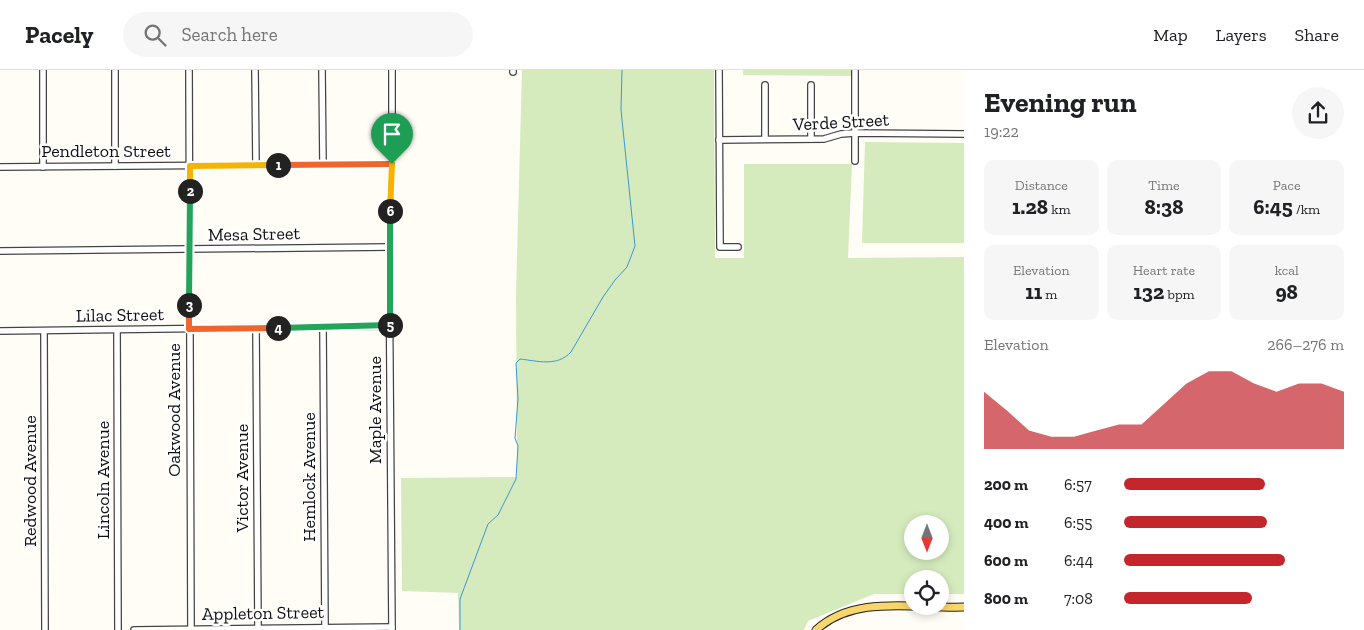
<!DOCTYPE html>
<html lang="en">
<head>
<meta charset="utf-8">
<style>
  :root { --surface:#fff; --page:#f6f6f6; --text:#202124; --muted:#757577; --line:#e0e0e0; --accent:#c4262e }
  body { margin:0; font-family:"Zilla Slab",serif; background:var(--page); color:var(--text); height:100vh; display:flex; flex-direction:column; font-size:19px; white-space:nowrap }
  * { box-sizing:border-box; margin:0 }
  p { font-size:16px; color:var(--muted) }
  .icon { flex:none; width:28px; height:28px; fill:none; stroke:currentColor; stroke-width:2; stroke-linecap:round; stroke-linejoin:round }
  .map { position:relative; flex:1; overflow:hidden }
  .side { display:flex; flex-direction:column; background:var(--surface); width:400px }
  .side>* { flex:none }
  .needle { width:32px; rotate:180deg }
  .controls { position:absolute; left:904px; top:445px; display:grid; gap:10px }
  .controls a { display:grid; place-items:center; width:45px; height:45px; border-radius:50%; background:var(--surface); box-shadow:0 2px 8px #0003; font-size:25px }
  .pin { position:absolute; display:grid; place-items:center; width:42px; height:42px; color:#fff; margin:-51px -21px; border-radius:50% 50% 50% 0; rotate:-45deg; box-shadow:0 0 5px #0007 }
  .pin .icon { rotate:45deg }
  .km { position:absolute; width:25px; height:25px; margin:-12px; border-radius:50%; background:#222; color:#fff; font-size:14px; line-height:25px; text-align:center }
  .round { display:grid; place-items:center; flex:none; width:52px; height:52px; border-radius:26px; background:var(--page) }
  .head { display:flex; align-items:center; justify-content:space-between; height:85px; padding:0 20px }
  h1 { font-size:28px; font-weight:700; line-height:38px }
  .metrics { display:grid; grid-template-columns:repeat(3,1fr); gap:8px; height:85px; padding:5px 20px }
  .metrics div { display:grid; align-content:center; border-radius:10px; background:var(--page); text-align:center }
  .metrics b { font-size:21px; font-weight:700 }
  .metrics small { font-size:14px; font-weight:400 }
  .metrics p { font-size:14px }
  .chart { height:140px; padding:10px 20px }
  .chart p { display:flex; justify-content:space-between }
  .chart svg { width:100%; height:90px; margin-top:5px; fill:var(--accent); opacity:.7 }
  ul { padding:0 20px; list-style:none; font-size:16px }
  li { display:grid; grid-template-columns:80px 60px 1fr; align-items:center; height:38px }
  li i { height:12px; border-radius:6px; background:var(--accent) }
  header { display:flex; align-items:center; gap:30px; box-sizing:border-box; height:70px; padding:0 25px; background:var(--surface); border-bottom:1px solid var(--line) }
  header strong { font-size:24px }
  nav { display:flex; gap:28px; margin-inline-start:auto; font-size:18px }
  .search { width:350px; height:45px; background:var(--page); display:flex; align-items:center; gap:12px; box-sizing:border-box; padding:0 18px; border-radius:28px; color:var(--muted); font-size:19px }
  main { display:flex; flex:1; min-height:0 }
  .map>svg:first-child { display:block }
  .green { fill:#d5ebbd; fill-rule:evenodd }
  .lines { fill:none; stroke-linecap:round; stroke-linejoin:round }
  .stream { stroke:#3f96cf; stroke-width:1 }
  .minor-casing { stroke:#444; stroke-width:8 }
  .major-casing { stroke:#222; stroke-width:9 }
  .minor { stroke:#fff; stroke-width:5.5 }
  .major { stroke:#f9d66b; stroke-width:7 }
  .split-1-casing { stroke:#fff; stroke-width:10 }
  .split-2-casing { stroke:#fff; stroke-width:10 }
  .split-3-casing { stroke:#fff; stroke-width:10 }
  .split-4-casing { stroke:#fff; stroke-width:10 }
  .split-5-casing { stroke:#fff; stroke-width:10 }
  .split-6-casing { stroke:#fff; stroke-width:10 }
  .split-7-casing { stroke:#fff; stroke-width:10 }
  .split-1 { stroke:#f0652b; stroke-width:6 }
  .split-2 { stroke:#f5b400; stroke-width:6 }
  .split-3 { stroke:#22a559; stroke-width:6 }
  .split-4 { stroke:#f0652b; stroke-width:6 }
  .split-5 { stroke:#22a559; stroke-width:6 }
  .split-6 { stroke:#22a559; stroke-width:6 }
  .split-7 { stroke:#f5b400; stroke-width:6 }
  .labels { text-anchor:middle; stroke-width:5; stroke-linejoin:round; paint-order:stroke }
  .street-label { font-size:18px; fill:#111; stroke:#fff }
</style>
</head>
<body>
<header>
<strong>Pacely</strong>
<div class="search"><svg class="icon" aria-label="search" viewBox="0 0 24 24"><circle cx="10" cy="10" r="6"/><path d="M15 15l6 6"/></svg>Search here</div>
<nav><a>Map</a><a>Layers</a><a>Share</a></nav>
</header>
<main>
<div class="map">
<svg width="964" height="560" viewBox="0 0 964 560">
  <rect width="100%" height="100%" fill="#fffdf5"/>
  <g class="green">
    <path d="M522 0H714L715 188H744V94H852L848 188 964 187V524H940V509H912V524H874L808 551 804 560H459L458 523 402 521 401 408 517 407 516 225ZM912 454H940V481H912Z"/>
    <polygon points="743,0 851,0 851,6 743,5"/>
    <polygon points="865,72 964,73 964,173 862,173"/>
  </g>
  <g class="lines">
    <path class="stream" d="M460 560V529L488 454 498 445 516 409 518 376 515 368 518 329 516 293 520 289C538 291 557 297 571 282L603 227 615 210 627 197 635 176 621 40 622 0"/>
    <defs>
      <g id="minor">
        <polyline points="189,0 191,560"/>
        <polyline points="255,0 256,95"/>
        <polyline points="322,0 323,95"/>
        <polyline points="513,0 513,2"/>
        <polyline points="719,0 720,177 738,177"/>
        <polyline points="855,0 855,91"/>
        <polyline points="811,15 811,69"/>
        <polyline points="765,69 765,15"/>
        <polyline points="719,70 824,69 841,64 855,63 964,64"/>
        <polyline points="115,96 115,0"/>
        <polyline points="0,97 392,94"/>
        <polyline points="43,97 43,0"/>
        <polyline points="0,181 389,177"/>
        <polyline points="323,257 325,557"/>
        <polyline points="256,258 258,558"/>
        <polyline points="117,260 118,560"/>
        <polyline points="0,261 390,256"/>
        <polyline points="44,261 45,560"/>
        <polyline points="134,560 392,557"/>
        <polyline points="392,560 389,177 392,94 392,0"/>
      </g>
      <path id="major" d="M816 560C855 524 915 539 964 537"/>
    </defs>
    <use href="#minor" class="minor-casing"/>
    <use href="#major" class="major-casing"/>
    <use href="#minor" class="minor"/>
    <use href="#major" class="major"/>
  </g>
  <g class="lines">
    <defs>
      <polyline id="split-1" points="278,95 392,94"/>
      <polyline id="split-2" points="190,121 190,96 278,95"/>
      <polyline id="split-3" points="189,235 190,121"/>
      <polyline id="split-4" points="189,235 189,259 278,258"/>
      <polyline id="split-5" points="278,258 390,255"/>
      <polyline id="split-6" points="390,141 390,255"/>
      <polyline id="split-7" points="390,141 392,94"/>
    </defs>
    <use href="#split-1" class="split-1-casing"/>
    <use href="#split-2" class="split-2-casing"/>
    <use href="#split-3" class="split-3-casing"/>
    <use href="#split-4" class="split-4-casing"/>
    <use href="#split-5" class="split-5-casing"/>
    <use href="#split-6" class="split-6-casing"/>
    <use href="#split-7" class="split-7-casing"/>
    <use href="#split-1" class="split-1"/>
    <use href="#split-2" class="split-2"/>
    <use href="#split-3" class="split-3"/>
    <use href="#split-4" class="split-4"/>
    <use href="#split-5" class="split-5"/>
    <use href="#split-6" class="split-6"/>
    <use href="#split-7" class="split-7"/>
  </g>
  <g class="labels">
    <g class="street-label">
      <text transform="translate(841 52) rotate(-3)" y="6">Verde Street</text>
      <text x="106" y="87">Pendleton Street</text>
      <text transform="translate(254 164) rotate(-1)" y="6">Mesa Street</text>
      <text transform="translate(120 245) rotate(-1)" y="6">Lilac Street</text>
      <text transform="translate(174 340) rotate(-90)" y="6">Oakwood Avenue</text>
      <text transform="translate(375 340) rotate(-90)" y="6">Maple Avenue</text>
      <text transform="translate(309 407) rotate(-90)" y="6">Hemlock Avenue</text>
      <text transform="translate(242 408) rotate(-90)" y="6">Victor Avenue</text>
      <text transform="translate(103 410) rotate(-90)" y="6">Lincoln Avenue</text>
      <text transform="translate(30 411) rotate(-90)" y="6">Redwood Avenue</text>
      <text transform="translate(263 543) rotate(-1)" y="6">Appleton Street</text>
    </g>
  </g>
</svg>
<div class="controls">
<a><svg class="needle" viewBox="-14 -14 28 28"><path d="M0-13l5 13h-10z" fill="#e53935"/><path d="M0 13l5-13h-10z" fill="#757577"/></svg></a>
<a><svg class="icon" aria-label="locate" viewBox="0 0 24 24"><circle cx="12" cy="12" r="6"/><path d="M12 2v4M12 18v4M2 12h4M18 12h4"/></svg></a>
</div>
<div class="pin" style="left:392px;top:94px;background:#1e9e55"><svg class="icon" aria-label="arrive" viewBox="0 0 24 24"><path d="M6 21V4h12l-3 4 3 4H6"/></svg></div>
<b class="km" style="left:278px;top:95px">1</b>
<b class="km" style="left:190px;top:121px">2</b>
<b class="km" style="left:189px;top:235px">3</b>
<b class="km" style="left:278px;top:258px">4</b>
<b class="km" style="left:390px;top:255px">5</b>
<b class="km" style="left:390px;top:141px">6</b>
</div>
<section class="side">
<div class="head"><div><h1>Evening run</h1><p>19:22</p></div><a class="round"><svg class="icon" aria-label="share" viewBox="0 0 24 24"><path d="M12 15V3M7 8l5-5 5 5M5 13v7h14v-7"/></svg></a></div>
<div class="metrics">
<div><p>Distance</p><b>1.28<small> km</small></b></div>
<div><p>Time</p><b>8:38</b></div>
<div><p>Pace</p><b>6:45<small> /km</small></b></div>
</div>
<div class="metrics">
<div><p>Elevation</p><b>11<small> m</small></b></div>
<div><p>Heart rate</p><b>132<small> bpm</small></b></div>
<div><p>kcal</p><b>98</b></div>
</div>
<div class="chart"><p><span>Elevation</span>266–276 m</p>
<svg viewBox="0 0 160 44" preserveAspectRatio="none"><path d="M0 44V16L10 25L20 35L30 38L40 38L50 35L60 32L70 32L80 22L90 12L100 6L110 6L120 12L130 16L140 12L150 12L160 16V44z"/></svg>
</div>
<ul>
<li><b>200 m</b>6:57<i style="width:64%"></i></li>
<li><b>400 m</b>6:55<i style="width:65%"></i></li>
<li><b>600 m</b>6:44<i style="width:73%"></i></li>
<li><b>800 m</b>7:08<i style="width:58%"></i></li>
</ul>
</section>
</main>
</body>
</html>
